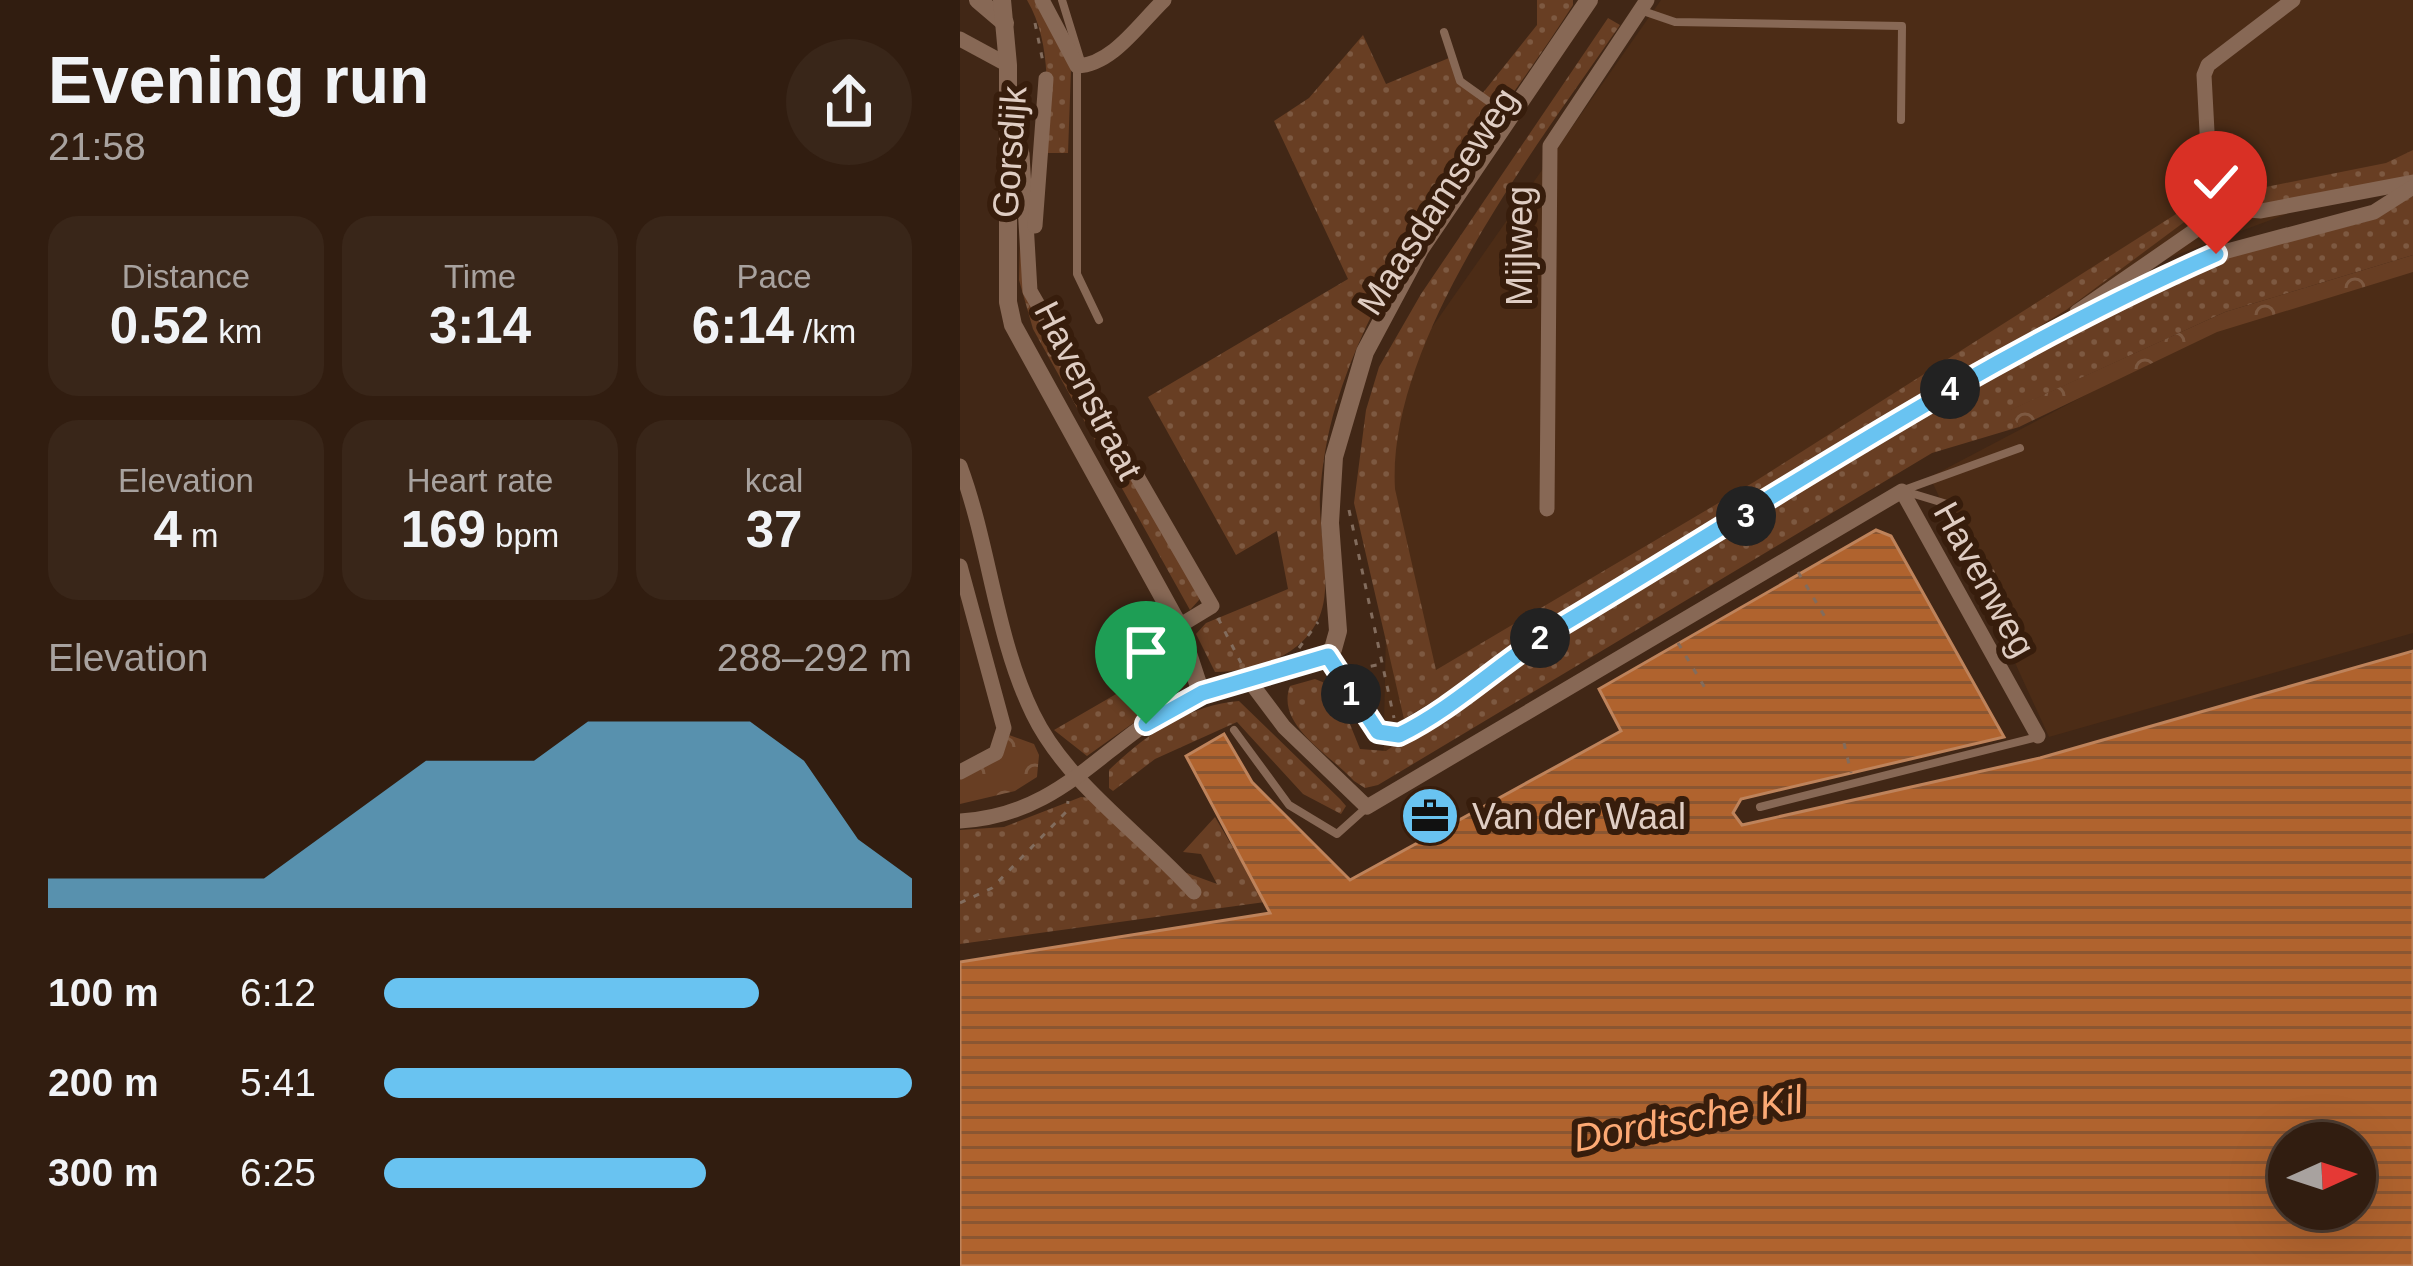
<!DOCTYPE html>
<html lang="en">
<head>
<meta charset="utf-8">
<style>
  :root { --surface:#311d10; --page:#392619; --text:#f1f3f6; --muted:#a8a29f; --line:#4c3b30; --accent:#69c3f1 }
  body { margin:0; font-family:Arial,sans-serif; background:var(--page); color:var(--text); height:100vh; display:flex; flex-direction:column; font-size:45px; white-space:nowrap }
  * { box-sizing:border-box; margin:0 }
  p { font-size:39px; color:var(--muted) }
  .icon { flex:none; width:66px; height:66px; fill:none; stroke:currentColor; stroke-width:2; stroke-linecap:round; stroke-linejoin:round }
  .map { position:relative; flex:1; overflow:hidden }
  .side { display:flex; flex-direction:column; background:var(--surface); width:960px }
  .side>* { flex:none }
  .needle { width:78px; rotate:87deg }
  .buttons { position:absolute; left:1308px; top:1122px; display:grid; gap:24px }
  .buttons a { display:grid; place-items:center; width:108px; height:108px; border-radius:50%; background:var(--surface); box-shadow:0 12px 48px #0002,0 0 0 3px var(--line); font-size:60px }
  .pin { position:absolute; display:grid; place-items:center; width:102px; height:102px; color:#fff; margin:-123px -51px; border-radius:50% 50% 50% 0; rotate:-45deg; box-shadow:0 0 12px #0007 }
  .pin .icon { rotate:45deg }
  .km { position:absolute; width:60px; height:60px; margin:-30px; border-radius:50%; background:#222; color:#fff; font-size:33px; line-height:60px; text-align:center }
  .round { display:grid; place-items:center; flex:none; width:126px; height:126px; border-radius:63px; background:var(--page) }
  .summary { display:flex; align-items:center; justify-content:space-between; height:204px; padding:0 48px }
  h1 { font-size:66px; font-weight:600; line-height:90px }
  .figures { display:grid; grid-template-columns:repeat(3,1fr); gap:18px; height:204px; padding:12px 48px }
  .figures div { display:grid; align-content:center; border-radius:30px; background:var(--page); text-align:center }
  .figures b { font-size:51px; font-weight:600 }
  .figures small { font-size:33px; font-weight:400 }
  .figures p { font-size:33px }
  .chart { height:336px; padding:24px 48px }
  .chart p { display:flex; justify-content:space-between }
  .chart svg { width:100%; height:216px; margin-top:12px; fill:var(--accent); opacity:.7 }
  ul { padding:0 48px; list-style:none; font-size:39px }
  li { display:grid; grid-template-columns:192px 144px 1fr; align-items:center; height:90px }
  li i { height:30px; border-radius:15px; background:var(--accent) }
  main { display:flex; flex:1; min-height:0 }
  .map>svg:first-child { display:block }
  .built { fill:#4c2c16 }
  .grass { fill:url(#grass-dots) }
  .forest { fill:url(#forest-crowns) }
  .water { fill:url(#water-rules); stroke:#be835b; stroke-width:3; fill-rule:evenodd }
  .lines { fill:none; stroke-linecap:round; stroke-linejoin:round }
  .path { stroke:#826c5d; stroke-width:3; stroke-dasharray:6 9; stroke-linecap:butt }
  .service { stroke:#876855; stroke-width:8 }
  .minor { stroke:#876855; stroke-width:15 }
  .tertiary { stroke:#876855; stroke-width:18 }
  .route-casing { stroke:#fff; stroke-width:24 }
  .route { stroke:#69c3f1; stroke-width:15 }
  .labels { text-anchor:middle; stroke-width:12; stroke-linejoin:round; paint-order:stroke }
  .street-label { font-size:36px; fill:#dfcdc3; stroke:#371d0c }
  .poi-label { font-size:36px; fill:#dfcdc3; stroke:#371d0c; text-anchor:start }
  .water-label { font-size:39px; font-style:italic; fill:#fca974; stroke:#371d0c }
</style>
</head>
<body>
<main>
<section class="side">
<div class="summary"><div><h1>Evening run</h1><p>21:58</p></div><a class="round"><svg class="icon" aria-label="share" viewBox="0 0 24 24"><path d="M12 15V3M7 8l5-5 5 5M5 13v7h14v-7"/></svg></a></div>
<div class="figures">
<div><p>Distance</p><b>0.52<small> km</small></b></div>
<div><p>Time</p><b>3:14</b></div>
<div><p>Pace</p><b>6:14<small> /km</small></b></div>
</div>
<div class="figures">
<div><p>Elevation</p><b>4<small> m</small></b></div>
<div><p>Heart rate</p><b>169<small> bpm</small></b></div>
<div><p>kcal</p><b>37</b></div>
</div>
<div class="chart"><p><span>Elevation</span>288–292 m</p>
<svg viewBox="0 0 160 44" preserveAspectRatio="none"><path d="M0 44V38L10 38L20 38L30 38L40 38L50 30L60 22L70 14L80 14L90 14L100 6L110 6L120 6L130 6L140 14L150 30L160 38V44z"/></svg>
</div>
<ul>
<li><b>100 m</b>6:12<i style="width:71%"></i></li>
<li><b>200 m</b>5:41<i style="width:100%"></i></li>
<li><b>300 m</b>6:25<i style="width:61%"></i></li>
</ul>
</section>
<div class="map">
<svg width="1453" height="1266" viewBox="0 0 1453 1266">
  <defs>
    <pattern id="grass-dots" width="8" height="8" patternUnits="userSpaceOnUse" patternTransform="scale(3)"><rect width="8" height="8" fill="#683e23"/><path d="M2 2h.1M6 6h.1" fill="none" stroke="#7d5941" stroke-width="1.8" stroke-linecap="round"/></pattern>
    <pattern id="forest-crowns" width="20" height="18" patternUnits="userSpaceOnUse" patternTransform="scale(3)"><rect width="20" height="18" fill="#683e23"/><path d="M2 6a3 3 0 1 1 6 0M12 15a3 3 0 1 1 6 0" fill="none" stroke="#7d5941"/></pattern>
    <pattern id="water-rules" width="6" height="5" patternUnits="userSpaceOnUse" patternTransform="scale(3)"><rect width="6" height="5" fill="#b0632e"/><path d="M0 2.5h6" fill="none" stroke="#8a5632"/></pattern>
  </defs>
  <rect width="100%" height="100%" fill="#412716"/>
  <g class="built">
    <polygon points="701,0 1453,0 1453,167 1203,260 423,775 431,386"/>
    <polygon points="1453,272 1453,633 1089,737 970,477 1315,295"/>
  </g>
  <g class="grass">
    <path d="M67 0H75L111 69 108 153H88C85 102 94 46 67 0Z"/>
    <path d="M577 0H613V5C530 135 421 256 376 405 367 434 362 466 360 495 358 534 375 588 357 622 337 659 294 671 255 672L236 634 246 623 328 589 317 531 276 555 188 397 388 279 314 121 349 98 403 35 426 84 489 58 518 99 577 25Z"/>
    <path d="M648 18 660 25C578 145 426 340 435 489L476 670 794 482 1235 202V214L1106 310 444 719 394 503 406 410 419 367 461 294Z"/>
    <polygon points="1453,150 1453,177 1298,205 1296,189 1426,163"/>
    <polygon points="61,196 71,280 238,588 239,600 230,610 73,329 59,280"/>
    <path d="M1453 196V255L1265 312 1051 410 1059 427 972 453 418 785 405 788 394 781C371 755 315 725 330 686L355 679 375 687 400 749 426 751 619 622 1085 335 1267 257 1408 221Z"/>
    <path d="M150 625C184 636 230 652 211 696L127 756 94 730 189 675Z"/>
    <path d="M279 701 380 799 386 806 381 814 343 794 277 722 195 759 153 791 149 788V770C184 736 228 705 279 701Z"/>
    <polygon points="121,797 132,798 197,862 257,884 241,854 223,852 255,817 305,902 0,944 0,830 44,827"/>
  </g>
  <g class="forest">
    <polygon points="1453,255 1453,272 1257,332 1059,427 1050,410 1265,312"/>
    <path d="M49 735 74 744 79 755 77 777 55 791 0 804V775C24 771 43 759 49 735Z"/>
  </g>
  <path class="water" d="M916 530 931 536 1044 737 781 799 773 813 782 825 1080 758 1453 651V1266H0V962L310 913 226 756 264 734 292 782 390 880 661 731 639 689ZM1329 1143H1395V1209H1329Z"/>
  <g class="lines">
    <g class="path">
      <polyline points="75,23 84,67"/>
      <polyline points="389,510 434,718"/>
      <polyline points="838,572 868,622"/>
      <polyline points="258,618 281,663"/>
      <polyline points="718,643 745,688"/>
      <polyline points="339,648 358,622"/>
      <polyline points="396,669 422,664"/>
      <polyline points="884,743 891,773"/>
      <polyline points="0,903 32,888 107,811 108,801"/>
    </g>
    <g class="service">
      <polyline points="102,0 122,65"/>
      <polyline points="680,10 715,22 942,26 941,120"/>
      <polyline points="484,32 500,81 549,116"/>
      <polyline points="117,68 117,274 139,320"/>
      <polyline points="944,490 1060,448"/>
      <polyline points="944,491 987,504 1025,574 1031,573"/>
      <polyline points="274,730 329,805 377,834 406,808"/>
      <polyline points="800,807 1077,737"/>
    </g>
    <g class="minor">
      <path d="M82 0 117 66C152 65 179 24 204 0"/>
      <polyline points="0,39 48,65"/>
      <polyline points="53,123 62,154 70,291 252,606 219,626"/>
      <polyline points="1251,207 1244,75 1248,65 1333,0"/>
      <polyline points="75,226 86,79"/>
      <polyline points="1117,312 1237,229 1251,207 1301,211 1453,182"/>
      <path d="M0 466C30 547 35 636 73 714 107 784 182 834 234 892"/>
      <polyline points="587,509 590,146 687,0"/>
      <polyline points="0,566 44,728 36,753 0,772"/>
      <polyline points="368,656 418,732 439,735 564,648 1101,325 1256,254 1414,212 1453,187"/>
      <polyline points="288,679 324,727 407,807 942,491 1078,736"/>
      <path d="M0 821C110 815 149 730 241 693"/>
    </g>
    <g class="tertiary">
      <polyline points="18,0 45,23"/>
      <polyline points="42,0 48,65 48,302 53,325 219,626 241,693 361,660 373,649 378,631 370,523 374,457 405,352 460,249 629,0"/>
    </g>
  </g>
  <g class="lines">
    <defs>
      <path id="route" d="M186 724 242 693 368 656 418 732 439 735C495 708 544 659 598 627 814 498 1025 355 1256 254"/>
    </defs>
    <use href="#route" class="route-casing"/>
    <use href="#route" class="route"/>
  </g>
  <defs>
    <symbol id="office-disc" viewBox="-11 -11 22 22"><circle r="9.5" fill="#69c3f1" stroke="#371d0c"/><path d="M-6-3h4V-5.5h4V-3h4V5H-6ZM-1-4.5V-3h2v-1.5ZM-6 0V1H6V0Z" fill="#111"/></symbol>
  </defs>
  <g fill-rule="evenodd">
    <use href="#office-disc" x="437" y="783" width="66" height="66"/>
  </g>
  <g class="labels">
    <g class="street-label">
      <text transform="translate(49 152) rotate(-86)" y="13">Gorsdijk</text>
      <text transform="translate(477 201) rotate(-57)" y="13">Maasdamseweg</text>
      <text transform="translate(559 246) rotate(-90)" y="13">Mijlweg</text>
      <text transform="translate(129 390) rotate(63)" y="13">Havenstraat</text>
      <text transform="translate(1025 579) rotate(61)" y="13">Havenweg</text>
    </g>
    <g class="poi-label">
      <text x="512" y="829">Van der Waal</text>
    </g>
    <g class="water-label">
      <text transform="translate(728 1118) rotate(-10)" y="14">Dordtsche Kil</text>
    </g>
  </g>
</svg>
<div class="buttons">
<a><svg class="needle" viewBox="-14 -14 28 28"><path d="M0-13l5 13h-10z" fill="#e53935"/><path d="M0 13l5-13h-10z" fill="#a8a29f"/></svg></a>
</div>
<div class="pin" style="left:186px;top:724px;background:#1e9e55"><svg class="icon" aria-label="arrive" viewBox="0 0 24 24"><path d="M6 21V4h12l-3 4 3 4H6"/></svg></div>
<div class="pin" style="left:1256px;top:254px;background:#d93025"><svg class="icon" aria-label="check" viewBox="0 0 24 24"><path d="M5 12l5 5 9-10"/></svg></div>
<b class="km" style="left:391px;top:694px">1</b>
<b class="km" style="left:580px;top:638px">2</b>
<b class="km" style="left:786px;top:516px">3</b>
<b class="km" style="left:990px;top:389px">4</b>
</div>
</main>
</body>
</html>
